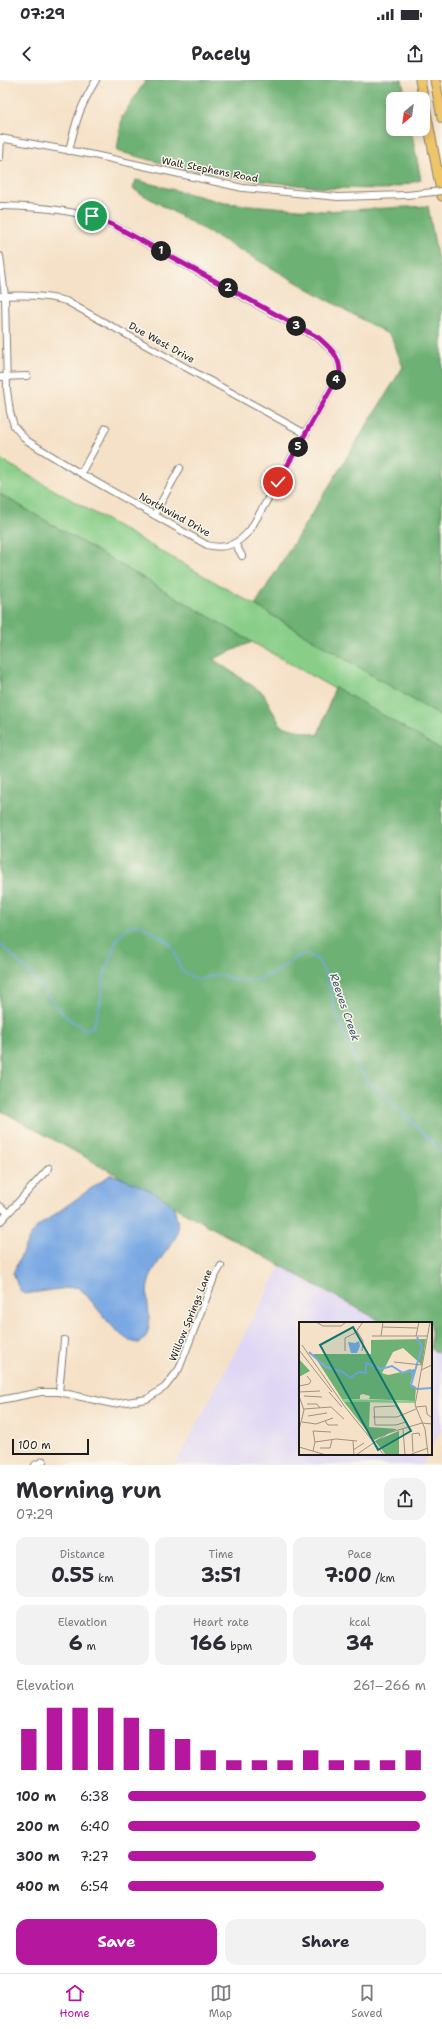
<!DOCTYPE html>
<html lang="en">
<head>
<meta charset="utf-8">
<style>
  :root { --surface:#fff; --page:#f2f2f3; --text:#2b2b33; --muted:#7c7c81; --line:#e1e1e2; --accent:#b5179e }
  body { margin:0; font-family:"Shantell Sans",sans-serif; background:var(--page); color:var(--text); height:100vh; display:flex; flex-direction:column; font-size:15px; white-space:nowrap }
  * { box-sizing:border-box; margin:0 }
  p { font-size:13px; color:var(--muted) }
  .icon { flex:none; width:22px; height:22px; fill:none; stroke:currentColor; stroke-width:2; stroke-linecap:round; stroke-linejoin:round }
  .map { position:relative; height:1385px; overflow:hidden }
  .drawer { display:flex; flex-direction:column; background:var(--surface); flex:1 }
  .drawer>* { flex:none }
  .needle { width:26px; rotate:209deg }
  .buttons { position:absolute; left:386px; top:12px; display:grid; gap:8px }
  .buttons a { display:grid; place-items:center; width:44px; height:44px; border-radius:8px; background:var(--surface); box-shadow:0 2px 10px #0003; font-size:20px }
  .scale { position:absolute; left:12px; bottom:10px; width:77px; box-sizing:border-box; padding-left:4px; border:2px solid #1c1c1c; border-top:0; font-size:11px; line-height:14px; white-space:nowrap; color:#1c1c1c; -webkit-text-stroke:3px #fbf7ec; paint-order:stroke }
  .pin { position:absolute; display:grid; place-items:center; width:34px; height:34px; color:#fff; margin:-17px; border:2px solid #fff; border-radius:50%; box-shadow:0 1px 4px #0007 }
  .km { position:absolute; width:20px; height:20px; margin:-10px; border-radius:50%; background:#222; color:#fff; font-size:11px; line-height:20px; text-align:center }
  .round { display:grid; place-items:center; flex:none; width:42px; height:42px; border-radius:12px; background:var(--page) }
  .headline { display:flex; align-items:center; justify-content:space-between; height:68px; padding:0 16px }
  h1 { font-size:22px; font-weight:700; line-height:30px }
  .metrics { display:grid; grid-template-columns:repeat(3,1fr); gap:6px; height:68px; padding:4px 16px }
  .metrics div { display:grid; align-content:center; border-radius:10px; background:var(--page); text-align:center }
  .metrics b { font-size:20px; font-weight:700 }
  .metrics small { font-size:11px; font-weight:400 }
  .metrics p { font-size:11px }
  .chart { height:112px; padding:8px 16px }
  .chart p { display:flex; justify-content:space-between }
  .chart svg { width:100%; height:72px; margin-top:4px; stroke:var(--accent); stroke-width:6 }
  .primary-button { display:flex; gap:8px; margin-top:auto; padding:8px 16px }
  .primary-button a { flex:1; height:46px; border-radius:12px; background:var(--accent); color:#fff; font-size:16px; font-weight:700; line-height:46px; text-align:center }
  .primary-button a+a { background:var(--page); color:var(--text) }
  ul { padding:0 16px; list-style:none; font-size:13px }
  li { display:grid; grid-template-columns:64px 48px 1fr; align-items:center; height:30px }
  li i { height:10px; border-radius:5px; background:var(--accent) }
  .status { display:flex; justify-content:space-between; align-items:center; height:28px; padding:0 20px; background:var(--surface); direction:ltr }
  .status svg { height:11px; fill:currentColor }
  header { display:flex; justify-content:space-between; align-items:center; height:52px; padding:0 16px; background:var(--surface); font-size:18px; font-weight:700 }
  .tabs { display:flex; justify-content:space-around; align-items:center; height:56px; border-top:1px solid var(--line); background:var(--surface); font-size:11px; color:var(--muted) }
  .tabs a { display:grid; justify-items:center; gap:2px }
  .tabs .selected { color:var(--accent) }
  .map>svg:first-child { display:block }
  .built { fill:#dfd5f5 }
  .green { fill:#88ce88; stroke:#527552 }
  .forest { fill:#6eb174; stroke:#456648 }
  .water { fill:#79a8e3; stroke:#4a6280 }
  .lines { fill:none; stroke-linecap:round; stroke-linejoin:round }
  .stream { stroke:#79a8e3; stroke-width:1.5 }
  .minor-casing { stroke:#887e72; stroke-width:8 }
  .highway-casing { stroke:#887e72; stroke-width:11 }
  .minor { stroke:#fff; stroke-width:6 }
  .highway { stroke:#eec569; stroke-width:9 }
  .minor-bridge-casing { stroke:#887e72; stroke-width:8; stroke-linecap:butt }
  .minor-bridge { stroke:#fff; stroke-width:6 }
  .route-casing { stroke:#fff; stroke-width:8 }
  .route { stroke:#b5179e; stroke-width:5 }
  .labels { text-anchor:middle; stroke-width:3; stroke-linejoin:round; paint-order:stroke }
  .street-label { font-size:10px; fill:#1c1c1c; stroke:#fbf7ec }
  .water-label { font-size:11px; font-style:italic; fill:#41546c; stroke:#fbf7ec }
  .inset-river { fill:none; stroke:#79a8e3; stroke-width:2 }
  .inset-road { fill:none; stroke:#9e9283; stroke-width:1 }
  .view { fill:#0f766e; fill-opacity:0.15; stroke:#0f766e; stroke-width:2 }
  .inset-edge { fill:none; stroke:#1c1c1c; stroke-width:2 }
</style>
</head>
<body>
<div class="status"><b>07:29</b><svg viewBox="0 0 49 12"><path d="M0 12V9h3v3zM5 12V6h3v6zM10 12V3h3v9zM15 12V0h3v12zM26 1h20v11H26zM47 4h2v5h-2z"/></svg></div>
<header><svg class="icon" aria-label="back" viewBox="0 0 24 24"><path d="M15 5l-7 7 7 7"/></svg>Pacely<svg class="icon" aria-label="share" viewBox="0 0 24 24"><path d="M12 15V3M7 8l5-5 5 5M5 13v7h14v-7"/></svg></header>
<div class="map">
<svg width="442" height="1385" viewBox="0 0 442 1385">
  <rect width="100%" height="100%" fill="#fbf7ec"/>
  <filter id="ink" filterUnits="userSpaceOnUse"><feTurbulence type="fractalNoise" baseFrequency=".025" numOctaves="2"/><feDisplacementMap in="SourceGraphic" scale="8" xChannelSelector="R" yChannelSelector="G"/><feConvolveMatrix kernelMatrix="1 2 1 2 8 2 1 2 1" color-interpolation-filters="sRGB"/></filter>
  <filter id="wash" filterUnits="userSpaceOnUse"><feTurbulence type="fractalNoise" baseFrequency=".012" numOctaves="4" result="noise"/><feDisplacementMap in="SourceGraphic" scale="16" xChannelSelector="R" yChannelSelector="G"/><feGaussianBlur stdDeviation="0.9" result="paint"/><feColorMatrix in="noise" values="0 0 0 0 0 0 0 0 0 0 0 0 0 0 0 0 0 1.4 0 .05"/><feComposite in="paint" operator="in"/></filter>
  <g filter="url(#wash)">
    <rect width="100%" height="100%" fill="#f5e1c7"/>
    <g class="built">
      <polygon points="281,1186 384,1243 300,1243 300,1374 428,1374 422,1385 175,1385"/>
      <polygon points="431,1269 442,1275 442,1348 431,1369"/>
    </g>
    <polygon class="green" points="0,379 255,525 442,637 442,670 252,562 0,414"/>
    <g class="forest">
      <polygon points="146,0 402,0 406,19 393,19 393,49 411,49 421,100 388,109 323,108 254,100 184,89 117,71 122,37"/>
      <polygon points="136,100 225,123 324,131 428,126 442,202 442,637 255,525 403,287 391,256 133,109"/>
      <polygon points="0,414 252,562 213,579 263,613 281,646 318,655 335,607 442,670 442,1275 431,1269 431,1243 384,1243 0,1030"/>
    </g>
    <path class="water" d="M110 1095H113C126 1100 168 1116 174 1128 176 1132 176 1136 177 1140 178 1147 178 1154 174 1160 165 1174 151 1189 148 1205 144 1222 157 1251 140 1263 118 1264 95 1221 79 1208L74 1207 24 1214 19 1209 13 1193 29 1158 37 1147Z"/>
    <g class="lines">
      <path class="stream" d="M0 863C10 874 22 884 32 896 50 915 60 939 86 949L93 947 100 925 104 895 117 859 127 847 134 845 142 846 168 862 173 868 181 890 193 898 201 899 216 895H223L237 901 260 899 281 889 298 876 307 874 318 880 326 896 336 932 359 989 366 1000 382 1012 442 1072"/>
    </g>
  </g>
  <g filter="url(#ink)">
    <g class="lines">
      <defs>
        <g id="minor">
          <polyline points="0,58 94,75 243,108 338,117 407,115"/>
          <path d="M69 71C76 40 80 27 96 0"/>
          <polyline points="0,77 1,58"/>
          <path d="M0 126C41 127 75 129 113 145L319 259C332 270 339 275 340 293L250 450C238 464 226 470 207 465L73 389 26 360 14 346 10 332 7 310 5 216 0 176"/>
          <path d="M0 216C23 215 44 215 66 221L306 354"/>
          <polyline points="0,297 27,296"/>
          <polyline points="81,393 106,348"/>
          <polyline points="154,435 180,388"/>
          <polyline points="235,463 242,476"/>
          <polyline points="0,1126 7,1132"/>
          <polyline points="0,1142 49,1088"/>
          <polyline points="59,1312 64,1260"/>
          <polyline points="0,1320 41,1312 59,1312 113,1324 147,1319 165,1307 179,1289 214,1198 221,1186"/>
          <polyline points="35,1385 43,1381"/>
        </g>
        <g id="highway">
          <polyline points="420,0 442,116"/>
          <polyline points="435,0 442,38"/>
        </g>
      </defs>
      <use href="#minor" class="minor-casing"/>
      <use href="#highway" class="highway-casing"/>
      <use href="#minor" class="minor"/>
      <use href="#highway" class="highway"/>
      <defs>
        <polyline id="minor-bridge" points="407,115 442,111"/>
      </defs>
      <use href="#minor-bridge" class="minor-bridge-casing"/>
      <use href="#minor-bridge" class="minor-bridge"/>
    </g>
  </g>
  <g class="lines" filter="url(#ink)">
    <defs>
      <path id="route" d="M92 136 113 145 319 258C331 269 340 276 340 293L278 402"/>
    </defs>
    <use href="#route" class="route-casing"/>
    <use href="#route" class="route"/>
  </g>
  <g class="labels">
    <g class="street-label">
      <text transform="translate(210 89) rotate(11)" y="4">Walt Stephens Road</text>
      <text transform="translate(162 262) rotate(29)" y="4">Due West Drive</text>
      <text transform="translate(175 434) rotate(29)" y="4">Northwind Drive</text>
      <text transform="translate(190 1235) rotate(-68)" y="4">Willow Springs Lane</text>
    </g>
    <g class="water-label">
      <text transform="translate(345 927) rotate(71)" y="4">Reeves Creek</text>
    </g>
  </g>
  <g transform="translate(299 1242)">
    <rect width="133" height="133" fill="#f5e1c7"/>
    <path d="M43 78V77L116 79V81L45 80Z" fill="#88ce88"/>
    <path d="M127 17 123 43 104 26 94 30 83 51 89 53 116 47 111 62 117 65 116 79 70 77 71 74 64 72 61 73V77H43L14 32H72V18ZM0 37 11 49 0 55ZM45 80H71L70 105 98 107 75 118ZM100 109V133H87L76 119Z" fill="#6eb174"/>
    <path d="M60 19 61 24 58 31H52L49 20 56 21Z" fill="#79a8e3"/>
    <path class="inset-river" d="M118 15 123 25 112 63 118 67 133 66M10 30 27 45 44 50 51 56 60 50 67 51V41L82 47 93 44 104 51 111 48 113 52 115 50"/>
    <path class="inset-road" d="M17 0 24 4H42L47 0M83 5 118 6M58 9 64 19 63 29M73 14H128M82 14 84 0M117 14 120 0M3 23 46 85 85 133M0 28 33 70M46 29V16L56 11 64 0M95 40 123 43M122 48 133 43M0 64 10 62 12 59 8 54M0 70 21 69M30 70 43 85M0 74 5 88 0 108M5 74 23 75M8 82H18L21 86M117 85 127 84 128 92 133 96M5 87 32 85 45 97M9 94 28 91M74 95H98L117 87M26 99 29 103H39M3 100 17 102 34 96M107 100 97 103H76L75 85 97 84 106 98 107 100 110 105M104 107 106 133M54 119 55 133M16 120 37 117 58 119M0 125 27 133M21 126H31L33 118M54 128 65 121M14 129 16 120 14 109 32 110M114 130 113 112 120 111 121 114M57 133 89 111 123 101 133 102M110 133 129 126M129 133 126 107 116 83 131 0"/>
    <path class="view" d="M54 5 112 109 79 128 21 23Z"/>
    <rect width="133" height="133" class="inset-edge"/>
  </g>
</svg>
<div class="buttons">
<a><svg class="needle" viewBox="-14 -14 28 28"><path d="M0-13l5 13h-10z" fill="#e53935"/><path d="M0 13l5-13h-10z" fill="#7c7c81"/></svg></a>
</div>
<div class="scale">100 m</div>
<div class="pin" style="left:92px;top:136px;background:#1e9e55"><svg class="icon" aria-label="arrive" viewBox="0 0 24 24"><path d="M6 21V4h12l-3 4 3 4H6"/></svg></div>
<div class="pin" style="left:278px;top:402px;background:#d93025"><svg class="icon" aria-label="check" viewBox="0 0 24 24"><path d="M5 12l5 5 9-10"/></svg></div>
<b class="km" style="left:161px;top:171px">1</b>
<b class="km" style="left:228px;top:208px">2</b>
<b class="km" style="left:296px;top:246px">3</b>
<b class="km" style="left:336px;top:300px">4</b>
<b class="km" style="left:298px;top:367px">5</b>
</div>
<section class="drawer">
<div class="headline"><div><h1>Morning run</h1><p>07:29</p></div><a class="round"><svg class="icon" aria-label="share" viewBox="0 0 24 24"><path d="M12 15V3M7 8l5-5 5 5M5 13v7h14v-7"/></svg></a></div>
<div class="metrics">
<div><p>Distance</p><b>0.55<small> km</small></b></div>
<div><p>Time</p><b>3:51</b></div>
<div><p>Pace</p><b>7:00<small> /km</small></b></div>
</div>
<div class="metrics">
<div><p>Elevation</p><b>6<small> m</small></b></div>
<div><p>Heart rate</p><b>166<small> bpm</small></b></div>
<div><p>kcal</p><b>34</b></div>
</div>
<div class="chart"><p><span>Elevation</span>261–266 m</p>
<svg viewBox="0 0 160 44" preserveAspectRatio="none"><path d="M5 44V19M15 44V6M25 44V6M35 44V6M45 44V12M55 44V19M65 44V25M75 44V32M85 44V38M95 44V38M105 44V38M115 44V32M125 44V38M135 44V38M145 44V38M155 44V32"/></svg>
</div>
<ul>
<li><b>100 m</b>6:38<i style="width:100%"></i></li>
<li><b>200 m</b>6:40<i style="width:98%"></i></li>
<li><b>300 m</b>7:27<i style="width:63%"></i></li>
<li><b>400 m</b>6:54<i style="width:86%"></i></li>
</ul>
<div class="primary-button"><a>Save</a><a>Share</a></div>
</section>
<nav class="tabs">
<a class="selected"><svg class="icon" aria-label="home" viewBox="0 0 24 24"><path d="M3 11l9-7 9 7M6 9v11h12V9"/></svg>Home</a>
<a><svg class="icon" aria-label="map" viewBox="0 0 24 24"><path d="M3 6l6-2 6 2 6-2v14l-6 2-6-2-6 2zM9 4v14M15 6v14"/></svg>Map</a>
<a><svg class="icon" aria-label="saved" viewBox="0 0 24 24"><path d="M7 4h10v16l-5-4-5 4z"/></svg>Saved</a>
</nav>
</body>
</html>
